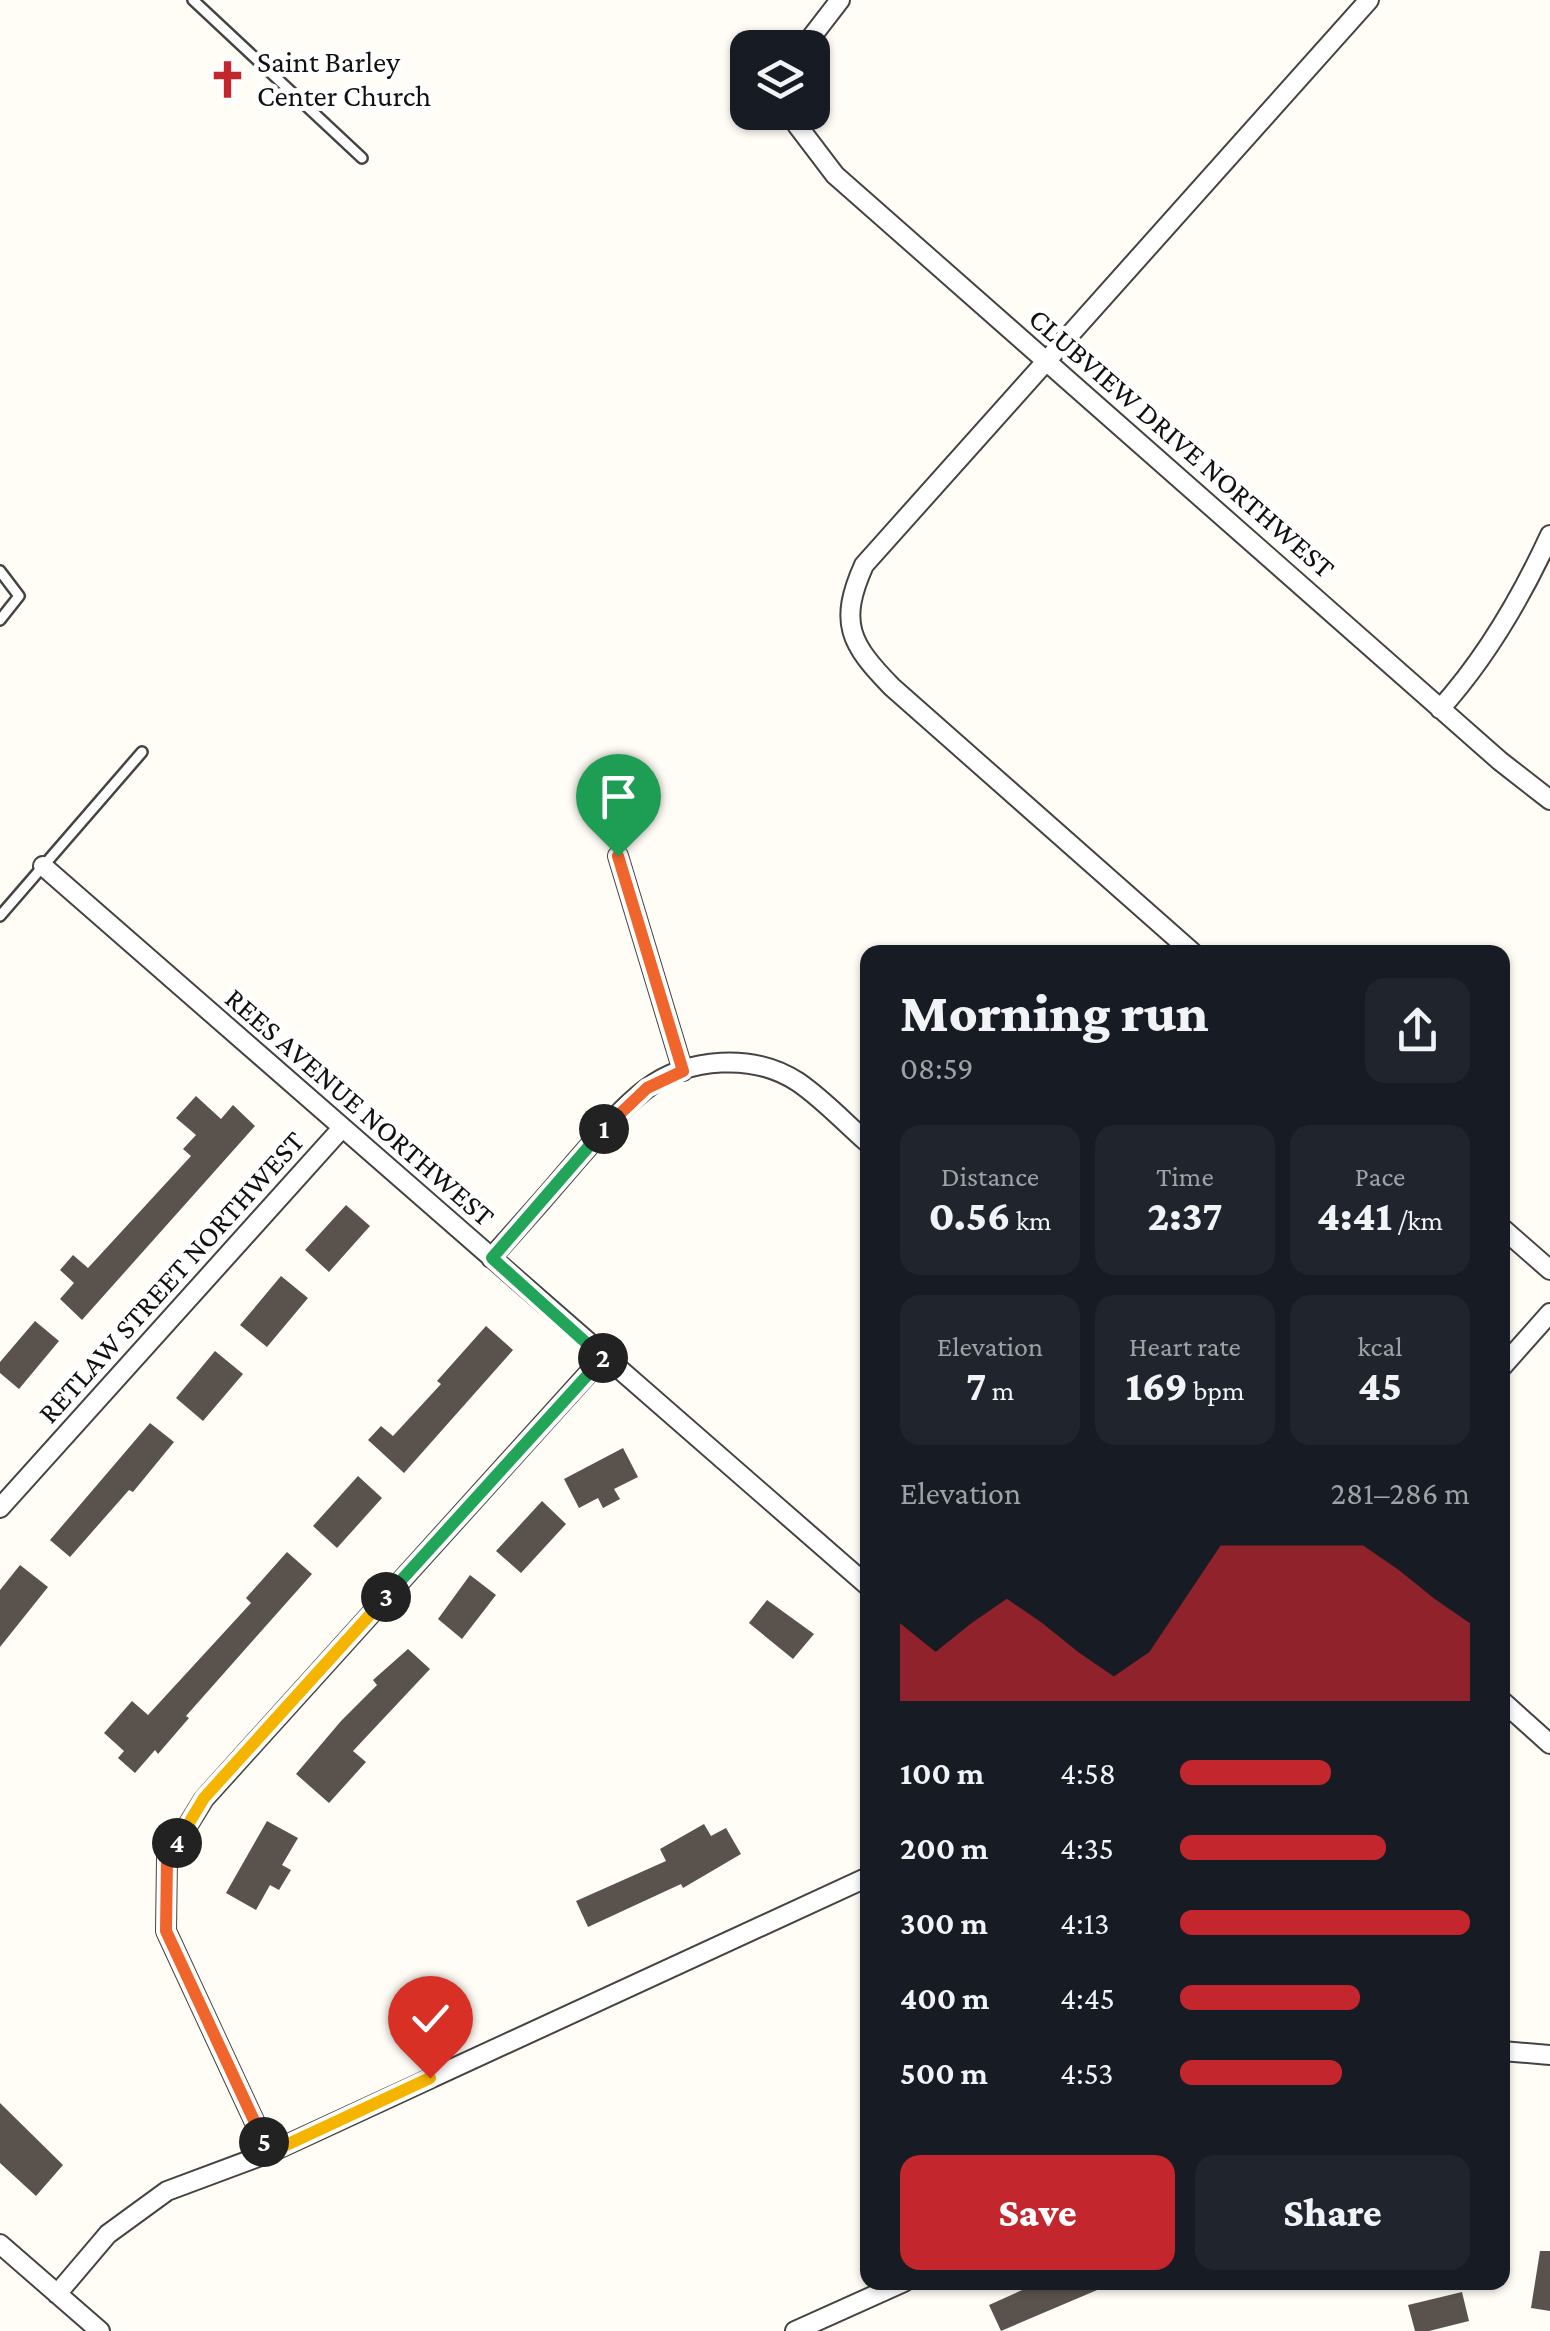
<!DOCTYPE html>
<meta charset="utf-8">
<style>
:root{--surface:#171b24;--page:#20242c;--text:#f1f3f6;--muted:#9ea1a6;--accent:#c4262e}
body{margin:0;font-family:"Crimson Pro",serif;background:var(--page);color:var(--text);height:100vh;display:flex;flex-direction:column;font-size:38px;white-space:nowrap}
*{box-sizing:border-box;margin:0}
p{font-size:32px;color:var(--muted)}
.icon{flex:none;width:55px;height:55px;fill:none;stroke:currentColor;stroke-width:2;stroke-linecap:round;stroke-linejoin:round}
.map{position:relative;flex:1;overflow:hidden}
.drawer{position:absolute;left:860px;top:945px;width:650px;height:1345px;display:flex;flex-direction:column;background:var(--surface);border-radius:20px;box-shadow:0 2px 8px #0004}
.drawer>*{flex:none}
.buttons{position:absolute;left:730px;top:30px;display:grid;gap:20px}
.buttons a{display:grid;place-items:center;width:100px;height:100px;border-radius:20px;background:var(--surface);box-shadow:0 2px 8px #0004;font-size:50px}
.pin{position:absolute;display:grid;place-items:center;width:85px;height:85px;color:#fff;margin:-102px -42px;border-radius:50% 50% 50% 0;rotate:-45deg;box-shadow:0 0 10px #0007}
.pin .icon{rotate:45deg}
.km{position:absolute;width:50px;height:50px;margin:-25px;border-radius:50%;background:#222;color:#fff;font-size:28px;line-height:50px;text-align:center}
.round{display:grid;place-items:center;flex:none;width:105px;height:105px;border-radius:20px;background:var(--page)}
.summary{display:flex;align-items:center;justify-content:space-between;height:170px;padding:0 40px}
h1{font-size:55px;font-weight:800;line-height:75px}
.stats{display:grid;grid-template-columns:repeat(3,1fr);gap:15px;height:170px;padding:10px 40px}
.stats div{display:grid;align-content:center;border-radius:20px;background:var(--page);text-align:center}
.stats b{font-size:42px;font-weight:800}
.stats small{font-size:28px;font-weight:400}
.stats p{font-size:28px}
.chart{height:280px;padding:20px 40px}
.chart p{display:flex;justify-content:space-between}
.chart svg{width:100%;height:180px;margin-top:10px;fill:var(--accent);opacity:.7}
.primary-button{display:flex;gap:20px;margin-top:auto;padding:20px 40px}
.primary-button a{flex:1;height:115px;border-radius:20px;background:var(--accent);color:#fff;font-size:40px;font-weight:800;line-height:115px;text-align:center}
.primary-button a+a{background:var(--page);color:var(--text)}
ul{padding:0 40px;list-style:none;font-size:32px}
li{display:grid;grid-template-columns:160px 120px 1fr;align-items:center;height:75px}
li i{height:25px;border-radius:12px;background:var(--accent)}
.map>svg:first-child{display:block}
</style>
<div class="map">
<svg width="1550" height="2331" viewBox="0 0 1550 2331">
<rect width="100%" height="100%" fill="#fffdf5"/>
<path fill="#5a524d" d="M196,1096L221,1119L233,1105L255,1126L82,1320L60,1299L74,1283L60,1270L73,1255L88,1268L191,1156L183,1149L196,1135L176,1118Z
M346,1205L370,1226L329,1272L305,1250Z
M281,1276L308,1298L267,1347L240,1325Z
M35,1321L59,1341L19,1389L0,1373V1362Z
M486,1326L513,1350L404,1473L368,1440L381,1426L393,1436L441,1384L437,1381Z
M215,1351L243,1374L203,1421L176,1398Z
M150,1423L174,1442L133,1492L129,1490L70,1557L50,1540Z
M623,1448L638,1477L614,1489L620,1499L603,1508L598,1498L579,1508L564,1479Z
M358,1476L382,1498L337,1548L313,1526Z
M542,1501L566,1524L521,1573L496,1551Z
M287,1552L312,1574L186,1716L189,1718L158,1754L155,1750L135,1773L118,1758L124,1751L104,1733L132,1701L148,1715L251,1603L246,1598Z
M20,1565L48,1587L0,1647V1590Z
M470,1575L496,1595L462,1639L438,1619Z
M767,1600L814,1634L793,1659L749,1623Z
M408,1649L430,1669L353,1751L366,1762L329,1803L296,1774L341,1721L377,1685L373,1680Z
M267,1821L298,1838L282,1865L291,1870L279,1890L270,1885L256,1910L226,1893Z
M704,1824L711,1836L726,1828L741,1854L683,1888L681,1884L588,1927L576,1901L666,1861L660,1849Z
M0,2103L63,2165L36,2196L0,2163Z
M1540,2251H1550V2311L1531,2308Z
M1040,2282H1116L1001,2331L989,2305Z
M1462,2292L1469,2321L1429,2331H1415L1408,2305Z"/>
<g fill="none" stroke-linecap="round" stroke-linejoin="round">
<defs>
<path id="lane" d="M193,0L362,158
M0,571L19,596L0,620
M0,916L142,752"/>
<path id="street" d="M803,48L840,0
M795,112L797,125L835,175L1500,761L1550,800
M1440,709C1487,657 1521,598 1550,535
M618,856L683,1071
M43,866L868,1586
M1192,952L892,687C850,644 838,623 864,565L1369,0
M1502,1228L1550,1270
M491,1258C520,1226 549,1193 577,1160C599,1135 620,1109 646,1089C688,1057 754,1053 798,1082C823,1099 845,1123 868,1143
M1502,1367L1550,1313
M0,1508L342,1128
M1502,1701L1550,1744
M1502,2051L1550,2055
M269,2153L166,1931L167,1859L204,1799L604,1356
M0,2244L100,2331
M57,2294L108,2234L167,2191L269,2153L868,1877
M795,2331L904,2282"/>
</defs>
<use href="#lane" stroke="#444" stroke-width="14"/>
<use href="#street" stroke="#444" stroke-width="22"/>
<use href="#lane" stroke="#fff" stroke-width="9"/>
<use href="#street" stroke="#fff" stroke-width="18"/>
</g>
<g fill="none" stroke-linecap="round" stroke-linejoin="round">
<defs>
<path id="split-1" d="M604,1129L647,1088L683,1071L618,856"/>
<path id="split-2" d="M603,1358L492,1258L604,1129"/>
<path id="split-3" d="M386,1597L603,1358"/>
<path id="split-4" d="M177,1843L204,1798L386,1597"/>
<path id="split-5" d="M177,1843L167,1859L166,1931L264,2142"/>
<path id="split-6" d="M264,2142L269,2153L430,2078"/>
</defs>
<use href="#split-1" stroke="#fff" stroke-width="20"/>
<use href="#split-2" stroke="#fff" stroke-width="20"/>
<use href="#split-3" stroke="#fff" stroke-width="20"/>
<use href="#split-4" stroke="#fff" stroke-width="20"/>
<use href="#split-5" stroke="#fff" stroke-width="20"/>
<use href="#split-6" stroke="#fff" stroke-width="20"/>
<use href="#split-1" stroke="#f0652b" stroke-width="12"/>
<use href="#split-2" stroke="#22a559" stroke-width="12"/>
<use href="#split-3" stroke="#22a559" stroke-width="12"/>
<use href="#split-4" stroke="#f5b400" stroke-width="12"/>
<use href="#split-5" stroke="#f0652b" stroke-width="12"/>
<use href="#split-6" stroke="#f5b400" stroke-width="12"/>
</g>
<defs>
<symbol id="church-bare" viewBox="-9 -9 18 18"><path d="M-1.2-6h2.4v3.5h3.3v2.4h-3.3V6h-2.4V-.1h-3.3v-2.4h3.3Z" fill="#c4262e" stroke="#fff" stroke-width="2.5" paint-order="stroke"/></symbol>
</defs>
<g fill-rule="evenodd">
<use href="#church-bare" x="200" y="52" width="55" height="55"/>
</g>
<g text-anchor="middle" stroke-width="10" stroke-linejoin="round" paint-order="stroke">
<g font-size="30" fill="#111" stroke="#fff" text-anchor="start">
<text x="257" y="72">Saint Barley<tspan x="257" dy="34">Center Church</tspan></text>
</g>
<g font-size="30" fill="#111" stroke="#fff">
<text transform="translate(1182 443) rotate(41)" y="10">CLUBVIEW DRIVE NORTHWEST</text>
<text transform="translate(360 1107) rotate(41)" y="10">REES AVENUE NORTHWEST</text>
<text transform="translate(171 1277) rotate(-48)" y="10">RETLAW STREET NORTHWEST</text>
</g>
</g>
</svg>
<div class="buttons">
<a><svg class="icon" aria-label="layers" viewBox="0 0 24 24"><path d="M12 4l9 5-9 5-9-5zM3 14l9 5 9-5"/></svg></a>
</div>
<div class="pin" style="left:618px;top:856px;background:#1e9e55"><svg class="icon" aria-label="arrive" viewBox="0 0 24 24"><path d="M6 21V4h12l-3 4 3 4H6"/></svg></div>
<div class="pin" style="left:430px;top:2078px;background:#d93025"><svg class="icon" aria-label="check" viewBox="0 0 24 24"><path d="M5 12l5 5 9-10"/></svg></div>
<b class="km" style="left:604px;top:1129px">1</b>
<b class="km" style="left:603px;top:1358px">2</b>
<b class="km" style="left:386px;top:1597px">3</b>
<b class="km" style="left:177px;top:1843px">4</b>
<b class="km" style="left:264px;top:2142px">5</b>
<section class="drawer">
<div class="summary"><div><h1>Morning run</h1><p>08:59</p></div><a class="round"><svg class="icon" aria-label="share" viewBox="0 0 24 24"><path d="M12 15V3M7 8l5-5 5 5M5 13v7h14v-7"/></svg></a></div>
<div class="stats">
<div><p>Distance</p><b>0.56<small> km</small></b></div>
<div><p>Time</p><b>2:37</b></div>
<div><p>Pace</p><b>4:41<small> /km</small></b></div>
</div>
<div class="stats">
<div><p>Elevation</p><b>7<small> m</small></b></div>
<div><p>Heart rate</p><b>169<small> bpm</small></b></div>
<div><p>kcal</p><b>45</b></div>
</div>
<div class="chart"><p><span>Elevation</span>281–286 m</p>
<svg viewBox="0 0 160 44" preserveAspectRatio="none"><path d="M0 44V25L10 32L20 25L30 19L40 25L50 32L60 38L70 32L80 19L90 6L100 6L110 6L120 6L130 6L140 12L150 19L160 25V44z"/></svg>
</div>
<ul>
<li><b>100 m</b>4:58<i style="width:52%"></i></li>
<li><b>200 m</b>4:35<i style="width:71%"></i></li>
<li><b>300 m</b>4:13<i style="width:100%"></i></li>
<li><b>400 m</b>4:45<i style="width:62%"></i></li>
<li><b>500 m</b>4:53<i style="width:56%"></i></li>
</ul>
<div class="primary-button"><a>Save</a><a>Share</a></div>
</section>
</div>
